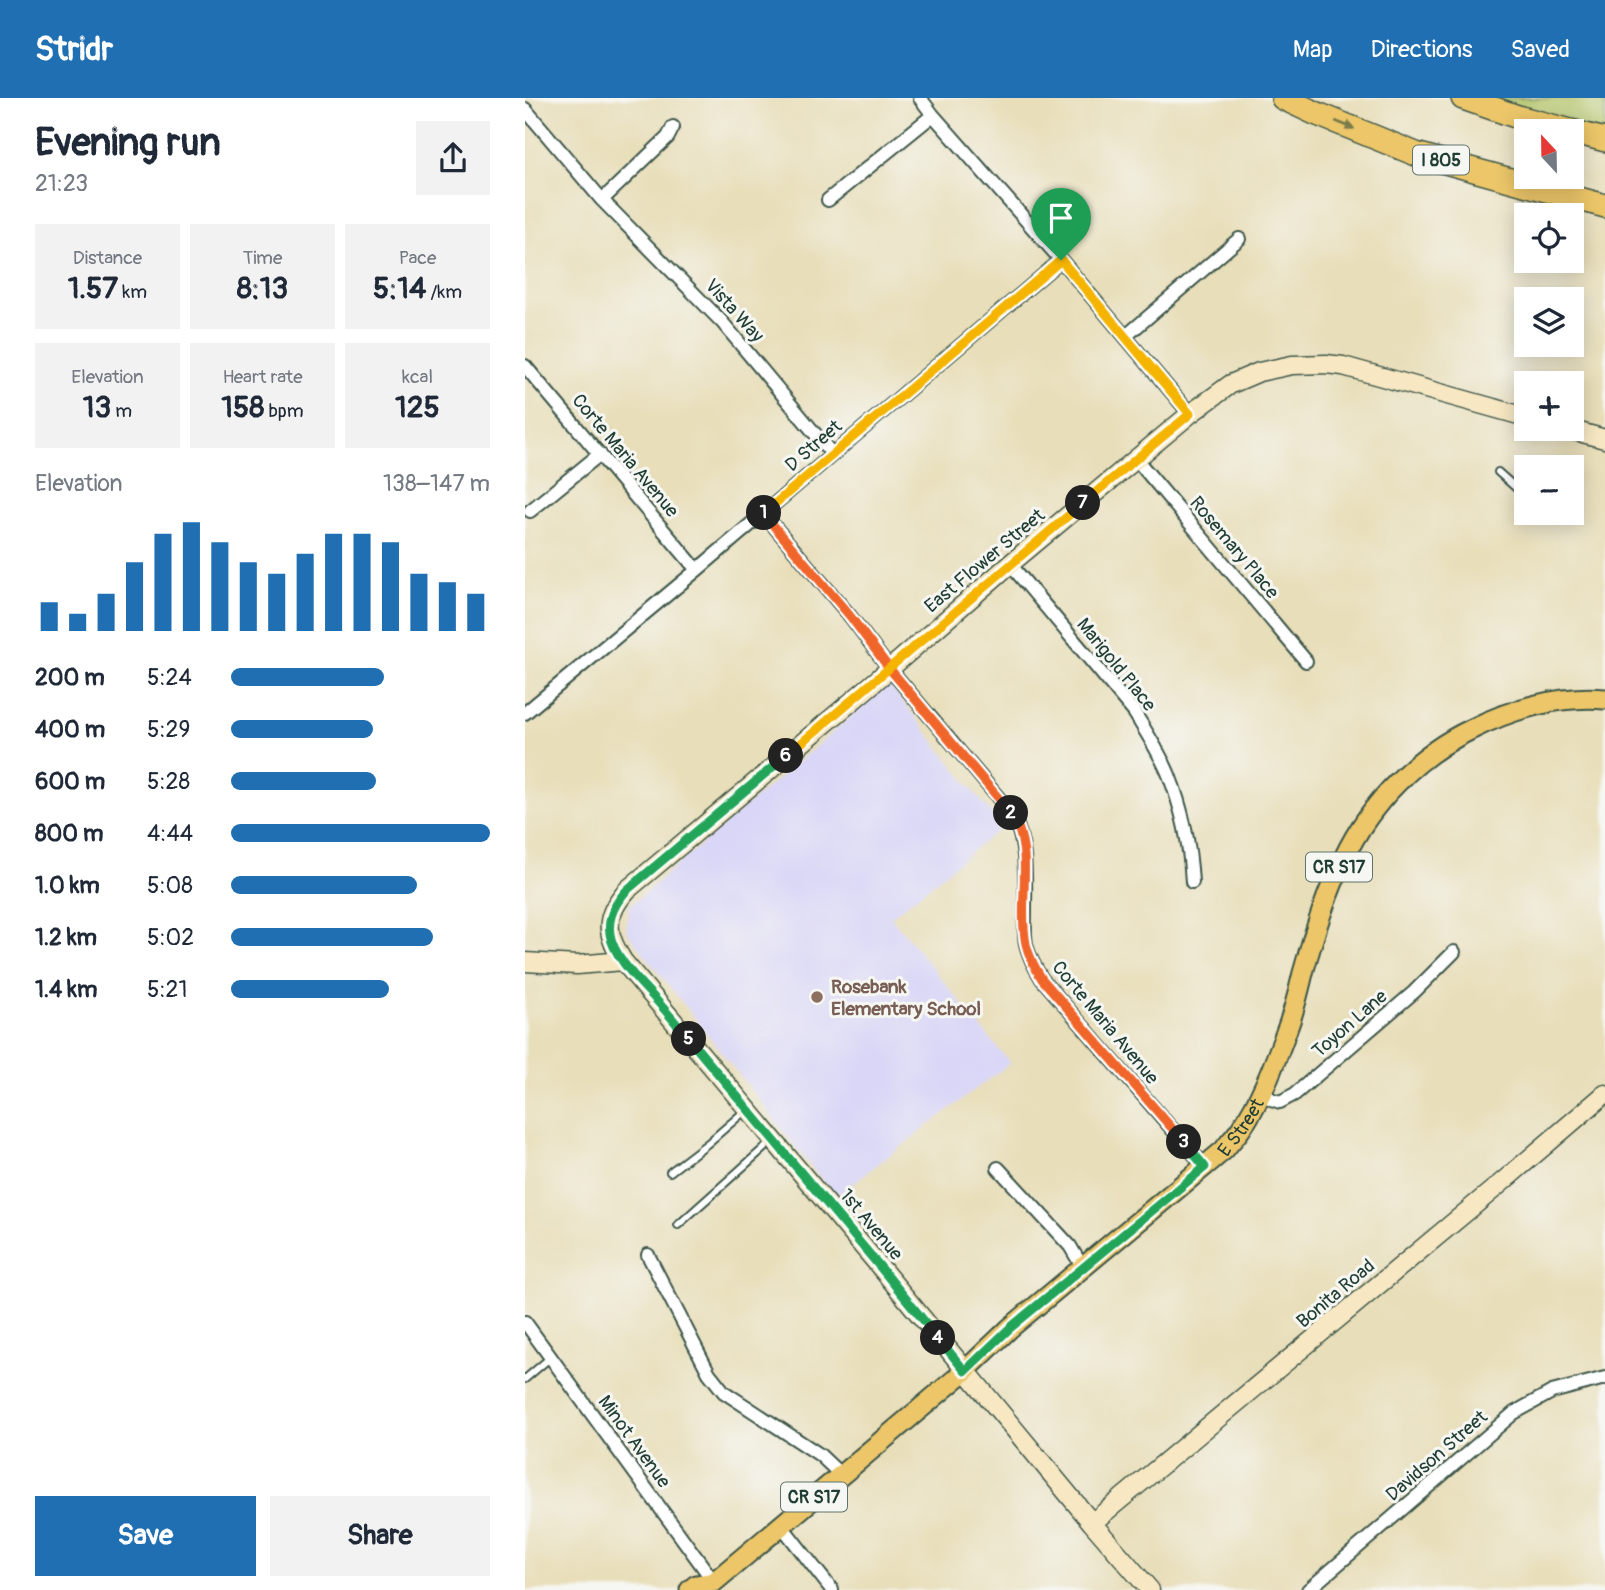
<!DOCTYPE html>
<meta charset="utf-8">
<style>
:root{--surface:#fff;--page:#f2f2f3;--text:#1f2937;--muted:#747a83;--accent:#1f6fb2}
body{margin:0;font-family:Pangolin,sans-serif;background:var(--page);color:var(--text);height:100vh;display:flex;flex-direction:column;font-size:26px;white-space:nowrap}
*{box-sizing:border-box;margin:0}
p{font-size:23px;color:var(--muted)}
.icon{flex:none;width:38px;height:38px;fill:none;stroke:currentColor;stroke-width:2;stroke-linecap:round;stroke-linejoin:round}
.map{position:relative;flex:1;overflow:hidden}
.side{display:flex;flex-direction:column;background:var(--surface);width:525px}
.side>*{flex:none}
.needle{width:46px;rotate:338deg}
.fabs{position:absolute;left:989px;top:21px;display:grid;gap:14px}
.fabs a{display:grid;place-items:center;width:70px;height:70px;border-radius:0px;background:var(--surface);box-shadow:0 4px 18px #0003;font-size:35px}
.pin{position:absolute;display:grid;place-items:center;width:60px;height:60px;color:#fff;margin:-72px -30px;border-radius:50% 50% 50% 0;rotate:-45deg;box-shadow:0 0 7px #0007}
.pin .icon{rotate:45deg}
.km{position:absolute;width:35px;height:35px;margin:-18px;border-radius:50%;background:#222;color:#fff;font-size:19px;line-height:35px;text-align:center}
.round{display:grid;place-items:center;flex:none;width:74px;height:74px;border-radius:0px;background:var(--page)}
.summary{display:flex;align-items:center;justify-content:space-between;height:119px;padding:0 35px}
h1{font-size:38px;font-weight:700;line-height:52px}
.figures{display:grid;grid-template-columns:repeat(3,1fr);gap:10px;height:119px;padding:7px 35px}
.figures div{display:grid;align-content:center;border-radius:0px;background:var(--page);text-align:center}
.figures b{font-size:30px;font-weight:700}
.figures small{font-size:19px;font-weight:400}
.figures p{font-size:19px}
.chart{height:196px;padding:14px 35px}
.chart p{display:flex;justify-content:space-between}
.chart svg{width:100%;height:126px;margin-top:7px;stroke:var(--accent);stroke-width:6}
.primary-button{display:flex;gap:14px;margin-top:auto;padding:14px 35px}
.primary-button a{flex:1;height:80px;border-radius:0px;background:var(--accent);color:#fff;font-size:28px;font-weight:700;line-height:80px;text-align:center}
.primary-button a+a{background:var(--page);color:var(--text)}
ul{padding:0 35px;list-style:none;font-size:23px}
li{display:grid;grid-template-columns:112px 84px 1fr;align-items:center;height:52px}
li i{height:18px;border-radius:9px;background:var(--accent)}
header{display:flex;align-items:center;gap:42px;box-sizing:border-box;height:98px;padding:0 35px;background:var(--accent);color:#fff}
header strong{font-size:33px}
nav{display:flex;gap:38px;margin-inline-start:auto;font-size:24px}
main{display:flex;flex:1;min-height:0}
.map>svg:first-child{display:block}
</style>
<header>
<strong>Stridr</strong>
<nav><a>Map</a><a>Directions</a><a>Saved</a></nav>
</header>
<main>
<section class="side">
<div class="summary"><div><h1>Evening run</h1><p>21:23</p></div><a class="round"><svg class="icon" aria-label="share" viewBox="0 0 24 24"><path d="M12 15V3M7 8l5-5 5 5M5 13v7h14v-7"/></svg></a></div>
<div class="figures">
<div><p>Distance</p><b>1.57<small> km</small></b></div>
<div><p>Time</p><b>8:13</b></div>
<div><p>Pace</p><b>5:14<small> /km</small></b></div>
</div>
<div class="figures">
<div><p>Elevation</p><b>13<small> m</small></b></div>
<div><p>Heart rate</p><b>158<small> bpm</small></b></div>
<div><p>kcal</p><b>125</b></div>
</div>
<div class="chart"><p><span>Elevation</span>138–147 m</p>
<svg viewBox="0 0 160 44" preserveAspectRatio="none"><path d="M5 44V34M15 44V38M25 44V31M35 44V20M45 44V10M55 44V6M65 44V13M75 44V20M85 44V24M95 44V17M105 44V10M115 44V10M125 44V13M135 44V24M145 44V27M155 44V31"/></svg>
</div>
<ul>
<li><b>200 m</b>5:24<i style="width:59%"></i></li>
<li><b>400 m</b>5:29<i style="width:55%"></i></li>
<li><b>600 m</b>5:28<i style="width:56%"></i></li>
<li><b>800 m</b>4:44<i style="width:100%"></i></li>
<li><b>1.0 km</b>5:08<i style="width:72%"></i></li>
<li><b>1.2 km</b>5:02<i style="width:78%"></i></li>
<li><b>1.4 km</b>5:21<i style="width:61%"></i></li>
</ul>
<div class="primary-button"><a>Save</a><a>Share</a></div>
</section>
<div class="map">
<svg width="1080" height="1492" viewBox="0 0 1080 1492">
<rect width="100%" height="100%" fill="#f6f6f2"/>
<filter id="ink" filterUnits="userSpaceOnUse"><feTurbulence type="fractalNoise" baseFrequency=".0143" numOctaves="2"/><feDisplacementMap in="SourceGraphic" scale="14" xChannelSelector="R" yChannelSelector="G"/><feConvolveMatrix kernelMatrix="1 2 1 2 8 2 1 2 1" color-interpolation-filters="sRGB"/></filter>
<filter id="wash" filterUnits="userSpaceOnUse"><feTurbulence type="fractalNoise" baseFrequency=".00686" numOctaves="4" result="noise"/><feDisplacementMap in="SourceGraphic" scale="28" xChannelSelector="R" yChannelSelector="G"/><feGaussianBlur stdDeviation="1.57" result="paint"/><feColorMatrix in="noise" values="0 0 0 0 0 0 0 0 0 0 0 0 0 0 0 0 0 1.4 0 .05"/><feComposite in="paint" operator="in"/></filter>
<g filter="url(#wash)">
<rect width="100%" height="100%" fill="#e8deb9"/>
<path fill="#d9d6f7" d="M364,586L477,729L366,819L485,965L310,1099L101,833L104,808Z"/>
<path fill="#b2c366" stroke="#68804d" stroke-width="2" d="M932,0H1080V43Z"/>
</g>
<g filter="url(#ink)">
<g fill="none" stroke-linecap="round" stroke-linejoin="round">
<defs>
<path id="lane" d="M973,374L991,390
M145,1074L183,1045L221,1012
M153,1127L247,1043
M0,1281L26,1259"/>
<path id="street" d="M395,0L408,17L536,162L665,316
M0,11L77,102L197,224L307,356
M77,102L143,39L148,29
M303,102L408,17
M601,238L714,141
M0,268L172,472
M611,361L781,563
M5,413L75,356
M238,415L325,518L364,570L487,716C503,746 500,780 500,813C500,824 499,835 501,846C504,859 510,870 517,881L680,1069
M485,466L609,614C621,634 635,655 644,677C657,710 665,749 667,784
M0,615L172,472L536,162
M737,993L746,1001L755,1004L770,996L889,894L929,854
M473,1070L545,1148L558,1170
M123,1157L184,1275L199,1294L295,1357L315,1376
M0,1224L189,1484
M256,1427L307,1492
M783,1492L989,1315L1027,1294L1080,1280"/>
<path id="secondary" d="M1043,331L1080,341
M98,863C80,835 79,818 102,792L345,588L485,466L665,316L706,286L734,274L767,267L801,266L818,268L1001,319
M0,864L52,867L98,863L356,1170L567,1425L625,1492
M567,1425L976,1085L1080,996"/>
<g id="primary">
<path id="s1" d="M165,1492L171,1487L189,1484L440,1273L485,1230L699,1052C704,1045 710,1039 715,1032C737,1001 751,961 764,926C770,909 774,892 778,875C789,836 801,796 819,760C845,705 892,657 947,631C987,611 1035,597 1080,601"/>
</g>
<path id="highway" d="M758,0L790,15L891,56L1080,108
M938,0L996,20L1046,33
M1046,33L1080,42"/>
</defs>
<use href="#lane" stroke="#3d5548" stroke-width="10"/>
<use href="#street" stroke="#3d5548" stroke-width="16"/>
<use href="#secondary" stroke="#3d5548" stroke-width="21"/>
<use href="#primary" stroke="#3d5548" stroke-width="23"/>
<use href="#highway" stroke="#3d5548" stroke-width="26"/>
<use href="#lane" stroke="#fff" stroke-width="6"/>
<use href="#street" stroke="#fff" stroke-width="12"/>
<use href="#secondary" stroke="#f7e8c3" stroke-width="18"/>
<use href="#primary" stroke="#ecc669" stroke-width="19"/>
<use href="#highway" stroke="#ecc669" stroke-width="23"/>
</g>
<defs><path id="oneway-solid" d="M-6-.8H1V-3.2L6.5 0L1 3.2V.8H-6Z" transform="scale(1.75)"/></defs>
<use fill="#7b7b4c" href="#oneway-solid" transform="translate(820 27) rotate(22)"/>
</g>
<g fill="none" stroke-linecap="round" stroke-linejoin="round" filter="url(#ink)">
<defs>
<path id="split-1" d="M239,415L536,162"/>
<path id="split-2" d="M239,415H238L325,518L364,570L486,715"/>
<path id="split-3" d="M486,715C511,755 492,802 501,846C504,859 510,870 517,881L659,1044"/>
<path id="split-4" d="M413,1240L440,1273L485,1230L680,1069L659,1044"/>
<path id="split-5" d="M164,941L356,1170L413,1240"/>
<path id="split-6" d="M164,941C153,928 143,915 132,903C117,886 88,859 85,836C82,818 91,804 102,792L261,658"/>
<path id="split-7" d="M261,658L558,405"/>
<path id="split-8" d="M536,162L665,316L558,405"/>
</defs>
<use href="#split-1" stroke="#fff" stroke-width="14"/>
<use href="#split-2" stroke="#fff" stroke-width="14"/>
<use href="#split-3" stroke="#fff" stroke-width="14"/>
<use href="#split-4" stroke="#fff" stroke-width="14"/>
<use href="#split-5" stroke="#fff" stroke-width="14"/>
<use href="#split-6" stroke="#fff" stroke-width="14"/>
<use href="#split-7" stroke="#fff" stroke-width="14"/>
<use href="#split-8" stroke="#fff" stroke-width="14"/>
<use href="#split-1" stroke="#f5b400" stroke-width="9"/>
<use href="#split-2" stroke="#f0652b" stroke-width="9"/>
<use href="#split-3" stroke="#f0652b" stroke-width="9"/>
<use href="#split-4" stroke="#22a559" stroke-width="9"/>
<use href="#split-5" stroke="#22a559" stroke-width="9"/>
<use href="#split-6" stroke="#22a559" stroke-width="9"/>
<use href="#split-7" stroke="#f5b400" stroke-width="9"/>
<use href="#split-8" stroke="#f5b400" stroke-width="9"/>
</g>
<circle fill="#8d6e63" stroke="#f6f6f2" stroke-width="2.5" cx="292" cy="899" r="7"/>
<g text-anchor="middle" stroke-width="6" stroke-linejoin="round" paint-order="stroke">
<g fill="#f6f6f2" stroke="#60746d" stroke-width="2">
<rect x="888" y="47.5" width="56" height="29" rx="5"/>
<rect x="781" y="754.5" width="66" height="29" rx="5"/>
<rect x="256" y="1384.5" width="66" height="29" rx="5"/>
</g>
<g font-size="18" font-weight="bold" fill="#1f3d34">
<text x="916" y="68">I 805</text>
<text x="814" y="775">CR S17</text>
<text x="289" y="1405">CR S17</text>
</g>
<g font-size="19" fill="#1f3d34" stroke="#f6f6f2">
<text transform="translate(210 212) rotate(48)" y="7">Vista Way</text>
<text transform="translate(288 347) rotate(-41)" y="7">D Street</text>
<text transform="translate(101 357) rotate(50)" y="7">Corte Maria Avenue</text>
<text transform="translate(710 449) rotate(50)" y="7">Rosemary Place</text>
<text transform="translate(459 462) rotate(-40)" y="7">East Flower Street</text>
<text transform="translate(592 566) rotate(51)" y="7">Marigold Place</text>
<text transform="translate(581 924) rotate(50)" y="7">Corte Maria Avenue</text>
<text transform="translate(824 925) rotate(-41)" y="7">Toyon Lane</text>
<text dy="7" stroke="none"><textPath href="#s1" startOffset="723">E Street</textPath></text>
<text transform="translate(347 1126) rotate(50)" y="7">1st Avenue</text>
<text transform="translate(810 1195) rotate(-40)" y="7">Bonita Road</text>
<text transform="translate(110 1343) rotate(54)" y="7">Minot Avenue</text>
<text transform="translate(911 1357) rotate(-41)" y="7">Davidson Street</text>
</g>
<g font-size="19" font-weight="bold" fill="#785e54" stroke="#f6f6f2" text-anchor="start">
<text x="306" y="895">Rosebank<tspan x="306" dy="22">Elementary School</tspan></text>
</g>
</g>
</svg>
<div class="fabs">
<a><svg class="needle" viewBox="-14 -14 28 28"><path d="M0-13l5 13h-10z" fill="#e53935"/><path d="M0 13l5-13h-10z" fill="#747a83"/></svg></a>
<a><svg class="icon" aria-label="locate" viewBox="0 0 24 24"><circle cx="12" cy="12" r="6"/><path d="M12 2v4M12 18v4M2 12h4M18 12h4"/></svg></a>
<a><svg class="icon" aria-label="layers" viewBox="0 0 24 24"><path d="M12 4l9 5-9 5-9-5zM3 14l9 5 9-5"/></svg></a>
<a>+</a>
<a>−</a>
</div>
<div class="pin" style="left:536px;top:162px;background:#1e9e55"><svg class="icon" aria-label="arrive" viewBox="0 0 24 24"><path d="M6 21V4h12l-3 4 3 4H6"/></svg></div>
<b class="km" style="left:239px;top:415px">1</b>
<b class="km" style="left:486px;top:715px">2</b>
<b class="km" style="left:659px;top:1044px">3</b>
<b class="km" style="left:413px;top:1240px">4</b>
<b class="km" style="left:164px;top:941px">5</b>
<b class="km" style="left:261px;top:658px">6</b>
<b class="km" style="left:558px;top:405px">7</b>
</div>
</main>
